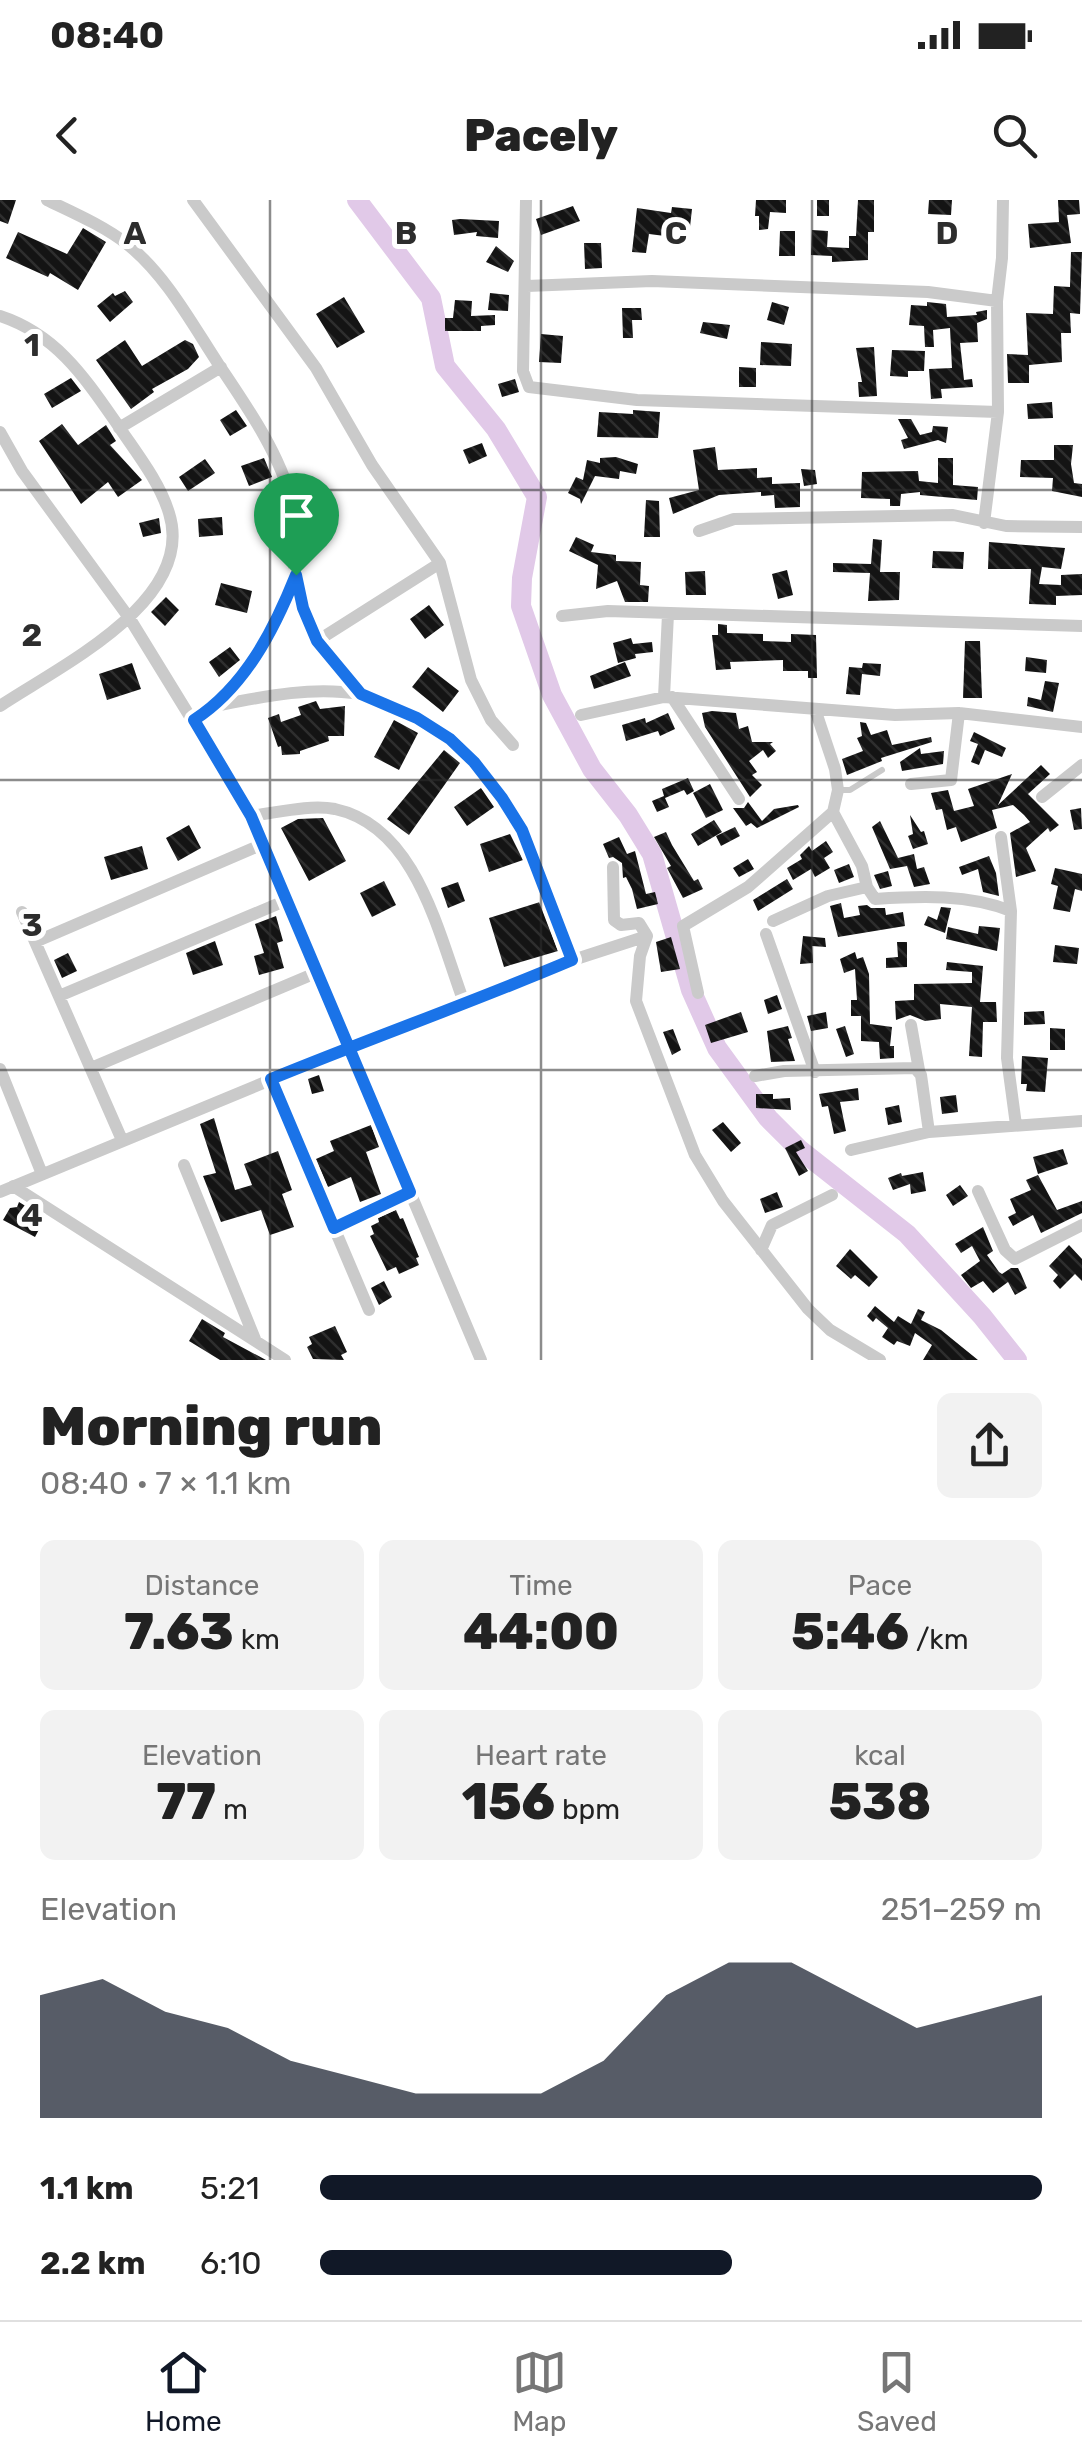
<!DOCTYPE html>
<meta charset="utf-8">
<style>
:root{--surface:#fff;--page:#f2f2f2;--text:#222;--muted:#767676;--line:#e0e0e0;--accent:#111827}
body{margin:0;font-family:Rubik,sans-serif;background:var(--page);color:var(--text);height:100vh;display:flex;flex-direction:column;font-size:38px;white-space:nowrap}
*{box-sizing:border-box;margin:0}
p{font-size:32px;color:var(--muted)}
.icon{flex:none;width:55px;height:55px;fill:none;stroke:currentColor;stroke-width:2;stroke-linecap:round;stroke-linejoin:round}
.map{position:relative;height:1160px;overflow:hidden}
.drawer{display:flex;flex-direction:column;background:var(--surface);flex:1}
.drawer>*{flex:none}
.pin{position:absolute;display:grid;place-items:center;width:85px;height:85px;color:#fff;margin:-102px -42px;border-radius:50% 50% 50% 0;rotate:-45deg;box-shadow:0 0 10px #0007}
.pin .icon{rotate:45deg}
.round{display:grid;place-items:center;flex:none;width:105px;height:105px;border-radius:15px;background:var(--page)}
.head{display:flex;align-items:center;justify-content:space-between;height:170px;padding:0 40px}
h1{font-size:55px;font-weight:800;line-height:75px}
.metrics{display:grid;grid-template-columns:repeat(3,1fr);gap:15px;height:170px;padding:10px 40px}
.metrics div{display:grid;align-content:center;border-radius:15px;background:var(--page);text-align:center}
.metrics b{font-size:50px;font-weight:800}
.metrics small{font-size:28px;font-weight:400}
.metrics p{font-size:28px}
.chart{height:280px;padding:20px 40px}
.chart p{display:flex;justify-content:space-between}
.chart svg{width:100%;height:180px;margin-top:10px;fill:var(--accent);opacity:.7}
ul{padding:0 40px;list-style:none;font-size:32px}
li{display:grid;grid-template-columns:160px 120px 1fr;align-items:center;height:75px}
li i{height:25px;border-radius:12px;background:var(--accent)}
.status{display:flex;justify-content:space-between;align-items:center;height:70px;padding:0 50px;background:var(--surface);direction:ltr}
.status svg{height:28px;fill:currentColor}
header{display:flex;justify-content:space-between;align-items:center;height:130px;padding:0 40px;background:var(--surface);font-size:45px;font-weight:800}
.dock{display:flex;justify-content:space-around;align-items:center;height:140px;border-top:2px solid var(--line);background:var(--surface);font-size:28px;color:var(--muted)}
.dock a{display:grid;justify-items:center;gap:5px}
.dock .current{color:var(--accent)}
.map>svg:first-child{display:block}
</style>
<div class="status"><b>08:40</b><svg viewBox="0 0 49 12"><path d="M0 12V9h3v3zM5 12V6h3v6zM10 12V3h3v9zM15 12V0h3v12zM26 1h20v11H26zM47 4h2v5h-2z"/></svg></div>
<header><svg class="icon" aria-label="back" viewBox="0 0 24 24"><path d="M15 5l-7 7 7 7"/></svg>Pacely<svg class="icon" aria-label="search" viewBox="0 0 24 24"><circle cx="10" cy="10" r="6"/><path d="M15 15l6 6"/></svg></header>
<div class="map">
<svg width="1082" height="1160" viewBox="0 0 1082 1160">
<defs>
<pattern id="building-back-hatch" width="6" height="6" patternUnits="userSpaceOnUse" patternTransform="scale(2.5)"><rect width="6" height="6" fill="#141414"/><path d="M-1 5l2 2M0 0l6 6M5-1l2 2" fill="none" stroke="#2e2e2e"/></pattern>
</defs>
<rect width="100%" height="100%" fill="#fff"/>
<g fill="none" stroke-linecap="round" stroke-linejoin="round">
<path stroke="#e1c9e8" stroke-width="20" d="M357,0L431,98L445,166L496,229L537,297L522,378L521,406L552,495L592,569L628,615L652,654L691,790L717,848L768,918L799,949L907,1034L982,1116L1017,1160"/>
</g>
<path fill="url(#building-back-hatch)" d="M0,0H16L8,24L0,21Z
M756,0H786V13L770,12L768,29L759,30V16H755Z
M817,0H829V16H817Z
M858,0H874V32H868V60L832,62V56L811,55L812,30L828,31L827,47L849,48V36H856Z
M929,0H952L951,15L928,14Z
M1058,0H1079L1080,14L1067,15L1071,43L1030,48L1028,24L1059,22Z
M573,6L580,21L541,35L536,19Z
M672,7L692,9L690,27L666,24L665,36L649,34L646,53L632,52L637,8L671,13Z
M460,19L499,21L498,38L476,36L477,32L454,35L452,20Z
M83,28L106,42L78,90L50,73L48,77L6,58L18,32L67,54Z
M780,31H795V56H779Z
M584,43H601L602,68L585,69Z
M496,46L514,61L508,72L486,62Z
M1071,52H1082L1080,114L1070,113L1071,133H1061L1062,162L1029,165V183H1008L1007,154L1028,155L1026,113L1053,114L1054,86L1070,87Z
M125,91L133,102L110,122L97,106L113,93L115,96Z
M490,93L509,95L508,111L488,110Z
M344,97L365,132L337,148L316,114Z
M455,100L472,101L471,116L495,115V125L481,126V131H445V118H453Z
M772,102L789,107L784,125L767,120Z
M927,102L946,104L947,117L977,115L976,112L987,110V119L977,123L978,142L960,143L964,180L972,179L973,187L941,189L942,198L931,199L929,169L952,168L950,128L933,130L934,147H925L924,126L909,125L911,105L927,106Z
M622,108H641L642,120H632L633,138H623Z
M703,122L730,125L727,139L700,133Z
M541,134L563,136L561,163L539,162Z
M125,140L142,166L185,140L193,144L199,157L188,169L152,189L154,192L131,209L96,160Z
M761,142L792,144L791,166L760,165Z
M874,147L877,196L859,197L858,182H862L856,148Z
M892,150L925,151L924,171H908V177L890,176Z
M739,167L756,168V187H739Z
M71,178L81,191L52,208L44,194Z
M515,179L519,192L502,197L498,184Z
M1052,202L1053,218L1028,219L1027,204Z
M236,210L247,226L230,236L220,220Z
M633,210L660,212L658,238L597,237L599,212L633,214Z
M898,219H911L920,235L932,232L933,226L948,227L946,243L938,240L904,249L901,240L908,238Z
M62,224L78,245L106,225L116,241L110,245L142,280L118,297L108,282L81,304L39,241Z
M482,243L487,256L469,264L463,250Z
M1054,245H1073L1071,264L1074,283L1082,284V297L1052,291L1053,278L1020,277L1021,260H1054Z
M715,247L718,270L757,268V278L772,277V284L800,283V307L775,308L774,295L761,296V292L719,295L673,314L669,298L699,290L693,250Z
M616,257L638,264L636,274L620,271L619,279L595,276L581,304L580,299L568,293L576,277L583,280L587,260L600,263V258Z
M264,258L272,277L249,286L241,266Z
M938,258H953V285L978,287L977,300L920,295V292L901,294L900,306H890V299L861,298L862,272L918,271L919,281L938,283Z
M205,259L215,273L188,291L179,277Z
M801,269L815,270L817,284L804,286Z
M646,300L659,301L660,337H644Z
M222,317L223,335L199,337L198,319Z
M159,318L161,333L143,337L139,323Z
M576,337L594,345L591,352L616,355V361L641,362L640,385L649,386L648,402H625L617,381L596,389L598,365L569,351Z
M873,339L882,340L880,372H900L899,400L868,401L870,373L833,372V363L871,364Z
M989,342L1065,348L1061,369L1042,367L1039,384L1061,385V375L1082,374V395L1056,396V405L1029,404L1031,369H988Z
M933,351L964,352L963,369L932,368Z
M787,370L793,395L778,399L772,374Z
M705,371L706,395H686L685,372Z
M221,383L252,391L247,413L215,405Z
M166,397L179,410L165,426L151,412Z
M429,405L444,425L425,439L410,419Z
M718,424L727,425V433L763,434V441L791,442V434L816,435L817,478H808V471H783V460L730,462L731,469L716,470L712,435H718Z
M631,438L633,444L652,442L653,452L635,454L636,458L618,463L613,443Z
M965,441H980L982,498H963Z
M230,447L240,460L219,477L209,462Z
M1026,457L1047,460L1046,473L1025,471Z
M625,462L631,476L594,489L590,476Z
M132,463L141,489L107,500L99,474Z
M863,463L881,464L880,476L862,474L860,495L846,494L849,467L862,468Z
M428,467L459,491L443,512L412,487Z
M1045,481L1059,483L1053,512L1027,506L1028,497L1041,500Z
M316,501L320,509L345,506L344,536H328L329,541L300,551V554L282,555L281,546L278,547L268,518L279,514L281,522L301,515L298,507Z
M712,511L736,513L739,529L748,526L752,542H773L770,544L776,551L768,558L763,550L749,561L757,572L752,575L762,585L750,597L705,527L702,513Z
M668,513L675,529L660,536L658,531L626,541L622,525L645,518L646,523Z
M394,520L418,533L399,570L374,557Z
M860,522L866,523L871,535L887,530L892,545L931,537L932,542L881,558L882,561L847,575L842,559L863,551L857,538L862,536Z
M974,532L1006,548L1002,557L985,550L979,565L971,562L978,544L970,541Z
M920,548L921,554L944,551L943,564L902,571L900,562Z
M444,550L460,563L409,635L387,619Z
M1041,565L1050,574L1028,594L1059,625L1050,632L1048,628L1026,648L1036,671L1016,677L1010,633L1030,622L1024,615L1013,605L992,610L997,628L961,642L956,627L947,630L942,609L936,610L931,593L948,590L954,611L974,606L968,589L1012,574L998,605Z
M688,578L694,591L687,595L684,590L665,598L669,607L657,612L652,601L664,596L662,589Z
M710,584L723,610L706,618L693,593Z
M481,588L494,607L467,626L454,607Z
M748,602L762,621L774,609L798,605L799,607L757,628L751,623L746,626L733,608H744Z
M1081,608L1082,629L1074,630L1070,610Z
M910,615L921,632L924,631L928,644L913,649L908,636L913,634Z
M323,618L346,661L309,681L281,628L298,619Z
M714,620L722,632L698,646L691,634Z
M880,621L898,658L914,654L917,669L924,667L930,684L914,687L907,666L890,669L872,627Z
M189,625L201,648L178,661L166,638Z
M735,627L740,636L721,646L716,636Z
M666,632L672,645L694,681L698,679L703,689L683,698L667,668L671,666L654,637Z
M510,634L523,660L489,672L480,644Z
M619,637L627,654L635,651L646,694L655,692L658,704L637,709L632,689L626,677L623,678L622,663L613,657L609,658L603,644Z
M826,641L833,652L824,658L830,668L815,677L811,669L793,680L787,668L802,659L800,655L809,646L812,651Z
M142,646L148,669L111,680L104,657Z
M989,656L996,673L999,696L983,692L978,669L962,675L959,667Z
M748,659L754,669L739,677L733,668Z
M849,664L854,677L839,683L834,670Z
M1055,668L1082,674V691L1075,689L1070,712L1053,709L1058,686L1051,684Z
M888,671L892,686L880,689L874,675Z
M787,679L793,689L758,711L753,700Z
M384,681L396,705L372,717L360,693Z
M458,682L465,701L448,708L441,688Z
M540,702L558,751L504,767L489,718Z
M841,703L844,718L860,715L858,706L867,705L871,708H885L886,715L903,712L905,726L838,737L830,706Z
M941,707L951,708L945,733L924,725L928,716L937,720Z
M276,716L283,741L277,743L284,768L259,775L254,756L264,753L255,724Z
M979,726L1000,728L997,751L946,739L948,727L978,734Z
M803,736L825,738L826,747L812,746L813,763L800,764Z
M671,737L680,769L661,772L656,742Z
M215,741L223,765L193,775L186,753Z
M897,742H907V767L886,768V758L898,757Z
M1055,745L1079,748L1077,764L1053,762Z
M855,752L857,759L863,757L869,774L870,824L892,827L890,846H894V858L880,859L879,842L861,841V816H851V800H857L855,769L844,773L840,759Z
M68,753L77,771L62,778L54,760Z
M947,762L983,766L980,802H996L997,822H983L982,857L969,856L972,807L940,804L941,819L925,821L910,815L896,820L895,801L914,800V784L972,783V772L946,770Z
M777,795L782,809L768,814L764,800Z
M1044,811L1045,824L1024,825V812Z
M741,812L748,832L711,843L705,825Z
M826,812L828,828L811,831L807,816Z
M788,826L792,838L788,839L795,861L771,862L767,831Z
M845,826L854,854L846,857L836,829Z
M1050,828L1065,829V850H1050Z
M673,829L681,850L672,855L663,832Z
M1022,856L1048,858L1045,892L1026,891L1027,884H1021Z
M319,875L324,891L312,894L308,879Z
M858,888L859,900L840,902L846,931L834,934L828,906L822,907L819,894Z
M756,894H773V899L790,898L791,910L756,908Z
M956,895L958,912L942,914L940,897Z
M899,905L902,922L888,925L885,908Z
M214,918L235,990L252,985L244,964L278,951L292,990L282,994L294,1027L270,1035L261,1010L221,1022L203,976L216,973L200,924Z
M723,922L741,943L731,952L712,930Z
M371,925L379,947L366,952L381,994L360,1002L351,977L328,987L316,959L334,951L330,941Z
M801,940L805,948L796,952L808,971L799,976L785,948Z
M1063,949L1068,964L1038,974L1033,957Z
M923,972L926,991L911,994L910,984L893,990L888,978L901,973L902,976Z
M1038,975L1057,1010L1082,1001V1013L1041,1033L1033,1015L1013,1026L1008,1017L1016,1013L1010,999L1031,990L1026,980Z
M960,985L968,996L953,1006L946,995Z
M777,992L783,1007L765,1013L760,999Z
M19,1002L45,1018L35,1037L3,1020L10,1008L17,1007Z
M396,1010L400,1019L403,1018L419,1057L416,1058L419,1065L399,1074L396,1067L387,1071L370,1036L374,1034L371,1026L379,1022L378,1018Z
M983,1027L993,1051L987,1055L999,1072L1002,1074L1011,1068H1018L1021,1074L1027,1088L1015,1095L1008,1082L993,1093L983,1081L971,1088L961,1075L980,1061L972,1046L961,1053L955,1044Z
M1069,1045L1082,1059V1081L1075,1074L1060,1089L1053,1081L1058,1075L1049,1066Z
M850,1049L878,1077L869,1087L855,1075L851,1079L836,1066Z
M384,1081L392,1097L379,1105L371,1088Z
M875,1106L894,1122L898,1116L911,1124L918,1109L925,1112L921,1120L941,1130L978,1160H923L932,1145L915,1133L910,1146L897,1141L894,1145L882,1137L888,1128L876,1118L873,1122L867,1116Z
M202,1119L225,1133L223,1137L266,1160H220L189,1141Z
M335,1126L347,1152L341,1155L344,1160L313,1159L307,1147L312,1144L309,1137Z"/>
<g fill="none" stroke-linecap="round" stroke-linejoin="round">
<path stroke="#cacaca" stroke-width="6" d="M839,590H850L882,570"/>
<path stroke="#cacaca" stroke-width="12" d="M47,0C74,13 104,26 127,44C166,75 192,124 219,165C284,261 334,338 260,448C242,476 222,502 194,519
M193,0L316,168L372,265L440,363L471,480L491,520L513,545
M526,0L523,171L529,187L637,200L998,212
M527,86L652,81L928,92L997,101
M0,116C55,134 83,175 115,221C134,250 159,280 169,313C197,401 58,467 0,506
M119,228L221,167
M0,232L22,271L130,419L251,616L481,1160
M984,323L998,212L997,101L1002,58L1003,0
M699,331L734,319L953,315L1006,326L1082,327
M296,377C308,430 325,455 361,495
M562,416L608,411L1082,426
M317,441L440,363
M664,497L668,414
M672,497L739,599
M215,506C261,497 311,486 359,494C373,497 388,506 401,512C505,555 535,664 573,760
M581,515L664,497L895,515L959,513L1082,527
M911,584L951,580L959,513
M1042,597L1082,565
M833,612L862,666L867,687L875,699C920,696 969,694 1011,711L1007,858L1016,925
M251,616C276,613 309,604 335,609C418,627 439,737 465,805
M1001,637L1011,711
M613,667L614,720L621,725L639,723L647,736L640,756L636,801L695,955L723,1001L808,1109L830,1130L880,1160
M22,712L122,940
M773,721L828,696L867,687
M766,734L815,872
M35,742L263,644
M698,793L683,726L748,687L833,612L838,590L835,569L815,509
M59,796L287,700
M911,825L919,870
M91,868L318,772
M0,869L42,974
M755,876L784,871L915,868L921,875L929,932
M271,879L369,1110
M851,950L929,932L1082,921
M184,965L255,1139
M13,986L285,1160
M978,991L1005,1050L1015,1059L1082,1025
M0,992L350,847L465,805L573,760L647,736
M334,1028L410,992
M761,1050L772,1025L832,995"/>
</g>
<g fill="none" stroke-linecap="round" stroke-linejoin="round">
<defs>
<path id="route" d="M296,375C274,430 245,487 194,520L251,616L410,992L334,1028L271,879C371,838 473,802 572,760L522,630L502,598L474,562L450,539L417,518L361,494L317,441L303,408L296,375"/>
</defs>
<use href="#route" stroke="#fff" stroke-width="20"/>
<use href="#route" stroke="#1a73e8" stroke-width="12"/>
</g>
<path fill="none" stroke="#2d2d2d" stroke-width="2.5" stroke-opacity="0.55" d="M270,0V1160M541,0V1160M812,0V1160M0,290H1082M0,580H1082M0,870H1082"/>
<g font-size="32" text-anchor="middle" font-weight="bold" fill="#2d2d2d" stroke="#fff" stroke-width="10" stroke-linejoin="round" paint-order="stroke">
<text x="135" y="44">A</text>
<text x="406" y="44">B</text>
<text x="676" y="44">C</text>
<text x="947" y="44">D</text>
<text x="32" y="156">1</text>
<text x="32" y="446">2</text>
<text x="32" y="736">3</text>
<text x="32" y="1026">4</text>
</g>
</svg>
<div class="pin" style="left:296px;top:375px;background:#1e9e55"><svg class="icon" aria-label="arrive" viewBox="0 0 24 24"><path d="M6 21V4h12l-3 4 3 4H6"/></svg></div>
</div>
<section class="drawer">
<div class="head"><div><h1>Morning run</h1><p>08:40 · 7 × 1.1 km</p></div><a class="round"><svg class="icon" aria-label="share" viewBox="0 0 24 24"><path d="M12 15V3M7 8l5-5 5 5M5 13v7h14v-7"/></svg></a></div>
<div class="metrics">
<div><p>Distance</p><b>7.63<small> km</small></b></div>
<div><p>Time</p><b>44:00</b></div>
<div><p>Pace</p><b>5:46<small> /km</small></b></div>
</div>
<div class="metrics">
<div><p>Elevation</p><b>77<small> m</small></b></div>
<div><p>Heart rate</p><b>156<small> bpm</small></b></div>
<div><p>kcal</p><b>538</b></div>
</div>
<div class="chart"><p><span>Elevation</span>251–259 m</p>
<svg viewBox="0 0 160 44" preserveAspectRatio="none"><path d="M0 44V14L10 10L20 18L30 22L40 30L50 34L60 38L70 38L80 38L90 30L100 14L110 6L120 6L130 14L140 22L150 18L160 14V44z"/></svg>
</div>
<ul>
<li><b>1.1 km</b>5:21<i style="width:100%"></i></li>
<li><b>2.2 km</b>6:10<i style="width:57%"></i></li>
</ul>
</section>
<nav class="dock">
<a class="current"><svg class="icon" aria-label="home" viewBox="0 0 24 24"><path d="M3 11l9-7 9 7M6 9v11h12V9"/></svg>Home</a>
<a><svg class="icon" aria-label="map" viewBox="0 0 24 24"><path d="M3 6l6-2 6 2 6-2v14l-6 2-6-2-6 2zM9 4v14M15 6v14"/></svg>Map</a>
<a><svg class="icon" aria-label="saved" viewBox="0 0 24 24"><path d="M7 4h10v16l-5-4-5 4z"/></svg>Saved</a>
</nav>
